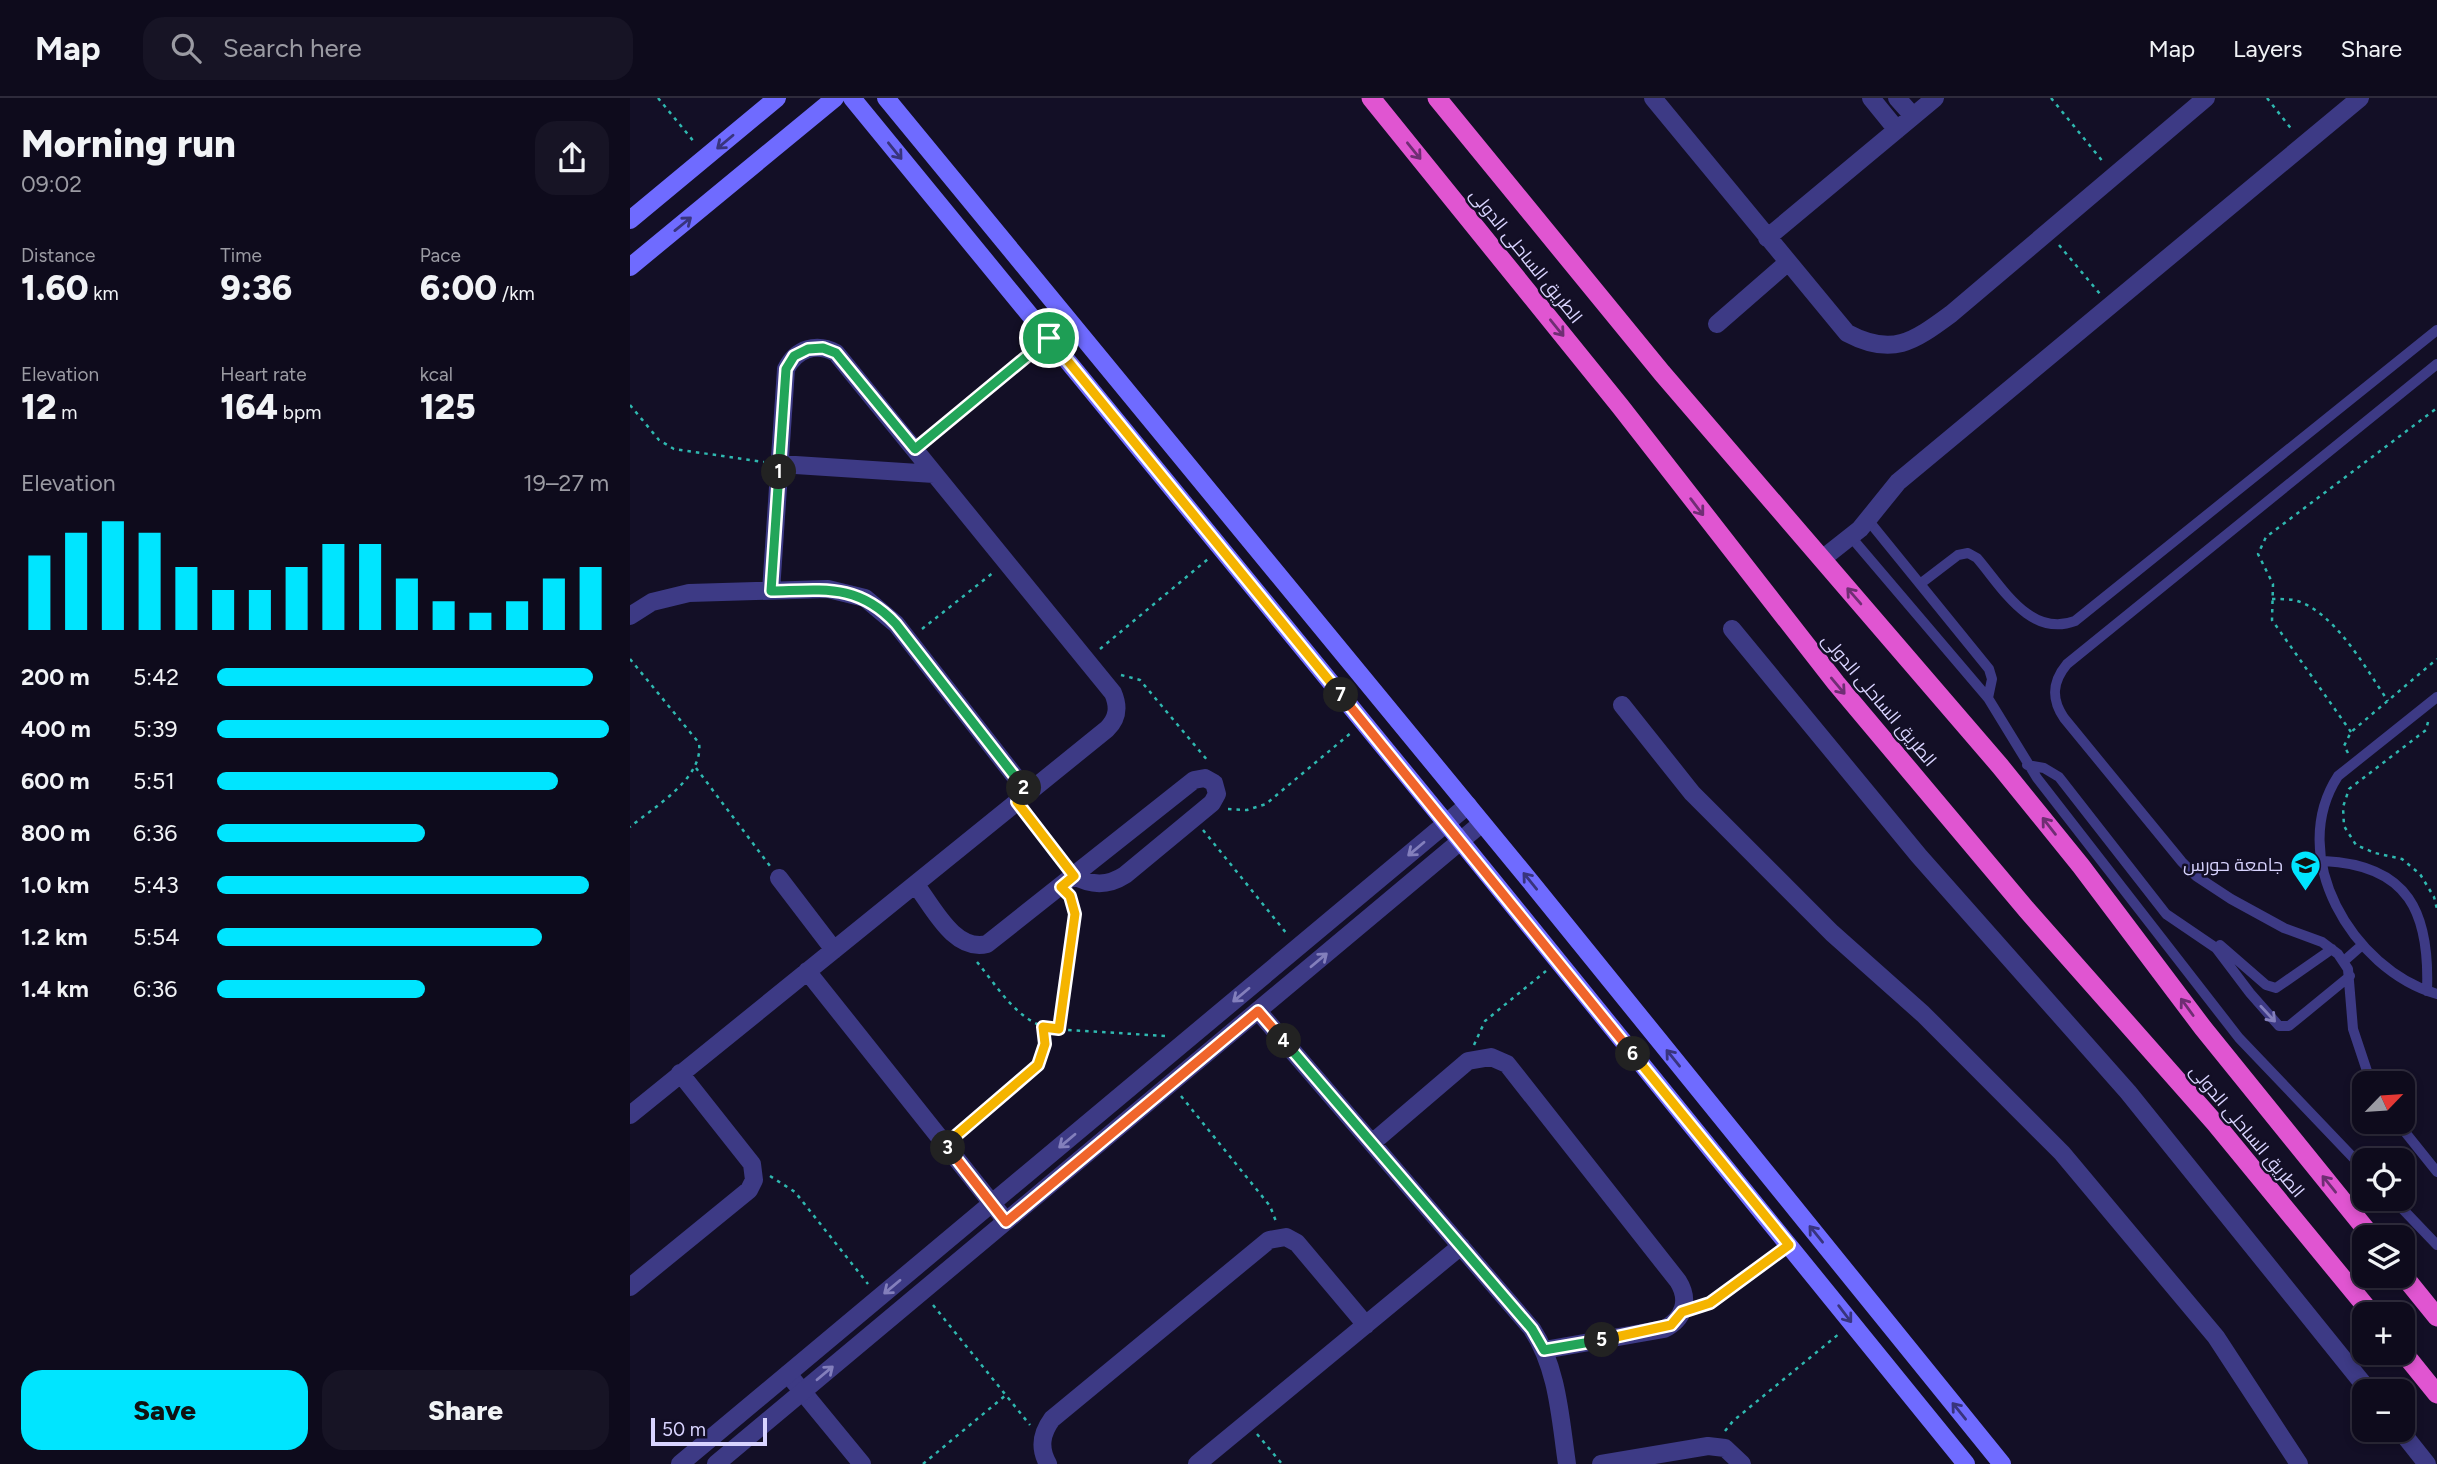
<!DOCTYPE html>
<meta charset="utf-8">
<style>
:root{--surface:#0e0b1c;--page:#171425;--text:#f1f3f6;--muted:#9b9ba3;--line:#2e2b3b;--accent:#00e5ff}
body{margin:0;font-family:Figtree,Cairo,sans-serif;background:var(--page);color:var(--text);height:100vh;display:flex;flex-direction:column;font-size:26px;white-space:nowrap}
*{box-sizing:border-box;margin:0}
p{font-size:23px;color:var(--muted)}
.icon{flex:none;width:38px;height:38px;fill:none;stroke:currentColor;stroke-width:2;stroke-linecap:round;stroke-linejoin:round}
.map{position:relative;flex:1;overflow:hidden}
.side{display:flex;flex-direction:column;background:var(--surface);width:630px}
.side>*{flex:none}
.needle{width:46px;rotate:65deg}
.fabs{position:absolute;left:1722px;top:973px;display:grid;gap:14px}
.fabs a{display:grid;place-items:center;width:63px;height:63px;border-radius:14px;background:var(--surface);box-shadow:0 4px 10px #0003,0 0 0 2px var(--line);font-size:35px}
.scale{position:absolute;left:21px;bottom:18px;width:116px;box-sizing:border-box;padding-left:7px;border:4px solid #d9d4ff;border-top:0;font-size:19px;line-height:24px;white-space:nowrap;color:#d9d4ff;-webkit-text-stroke:5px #130f26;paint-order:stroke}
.pin{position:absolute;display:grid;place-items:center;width:60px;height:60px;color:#fff;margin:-30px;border:4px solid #fff;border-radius:50%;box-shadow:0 2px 7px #0007}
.km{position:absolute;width:35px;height:35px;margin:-18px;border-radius:50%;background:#222;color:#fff;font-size:19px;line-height:35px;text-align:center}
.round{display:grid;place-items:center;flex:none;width:74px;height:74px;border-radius:21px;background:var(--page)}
.headline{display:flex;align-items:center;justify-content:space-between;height:119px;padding:0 21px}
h1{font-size:38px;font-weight:800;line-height:52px}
.figures{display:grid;grid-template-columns:repeat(3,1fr);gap:10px;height:119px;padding:7px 21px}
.figures div{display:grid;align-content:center}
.figures b{font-size:35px;font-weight:800}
.figures small{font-size:19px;font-weight:400}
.figures p{font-size:19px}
.chart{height:196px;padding:14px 21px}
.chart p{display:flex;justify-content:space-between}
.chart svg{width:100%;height:126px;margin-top:7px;stroke:var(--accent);stroke-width:6}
.primary-button{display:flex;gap:14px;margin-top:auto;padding:14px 21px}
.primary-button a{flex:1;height:80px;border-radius:21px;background:var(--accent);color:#111;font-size:28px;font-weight:800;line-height:80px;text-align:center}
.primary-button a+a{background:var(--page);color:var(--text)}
ul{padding:0 21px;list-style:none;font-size:23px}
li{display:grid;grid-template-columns:112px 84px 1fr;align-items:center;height:52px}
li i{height:18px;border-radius:9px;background:var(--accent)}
header{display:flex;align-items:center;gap:42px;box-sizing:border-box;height:98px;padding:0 35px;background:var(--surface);border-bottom:2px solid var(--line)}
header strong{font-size:33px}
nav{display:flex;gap:38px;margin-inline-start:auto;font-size:24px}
.search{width:490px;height:63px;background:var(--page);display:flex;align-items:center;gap:18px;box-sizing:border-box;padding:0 24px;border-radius:21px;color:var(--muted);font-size:26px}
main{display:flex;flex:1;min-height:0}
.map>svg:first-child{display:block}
</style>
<header>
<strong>Map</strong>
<div class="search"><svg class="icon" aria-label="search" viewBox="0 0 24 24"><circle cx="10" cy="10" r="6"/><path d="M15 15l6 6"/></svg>Search here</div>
<nav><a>Map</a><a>Layers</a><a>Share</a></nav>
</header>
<main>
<section class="side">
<div class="headline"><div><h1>Morning run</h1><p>09:02</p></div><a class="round"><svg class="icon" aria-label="share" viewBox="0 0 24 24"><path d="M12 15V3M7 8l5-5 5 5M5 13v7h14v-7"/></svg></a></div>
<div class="figures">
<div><p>Distance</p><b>1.60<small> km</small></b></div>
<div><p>Time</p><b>9:36</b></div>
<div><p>Pace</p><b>6:00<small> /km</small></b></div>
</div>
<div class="figures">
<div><p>Elevation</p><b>12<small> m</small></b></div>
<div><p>Heart rate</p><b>164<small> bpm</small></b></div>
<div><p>kcal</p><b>125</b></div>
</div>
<div class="chart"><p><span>Elevation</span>19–27 m</p>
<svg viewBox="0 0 160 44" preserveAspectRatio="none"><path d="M5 44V18M15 44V10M25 44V6M35 44V10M45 44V22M55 44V30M65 44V30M75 44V22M85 44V14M95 44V14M105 44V26M115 44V34M125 44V38M135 44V34M145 44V26M155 44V22"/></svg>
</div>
<ul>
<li><b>200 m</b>5:42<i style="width:96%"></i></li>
<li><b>400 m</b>5:39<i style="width:100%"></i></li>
<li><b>600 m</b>5:51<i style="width:87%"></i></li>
<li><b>800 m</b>6:36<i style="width:53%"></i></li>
<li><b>1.0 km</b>5:43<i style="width:95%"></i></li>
<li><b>1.2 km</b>5:54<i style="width:83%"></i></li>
<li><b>1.4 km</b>6:36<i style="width:53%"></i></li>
</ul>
<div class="primary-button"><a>Save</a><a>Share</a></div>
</section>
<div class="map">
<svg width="1807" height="1366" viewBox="0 0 1807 1366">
<rect width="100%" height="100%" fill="#130f26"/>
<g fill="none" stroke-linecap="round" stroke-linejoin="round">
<path stroke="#2fb8b0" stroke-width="2.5" stroke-dasharray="3.5 5" stroke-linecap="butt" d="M28,0L65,45
M1421,0L1474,65
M1637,0L1663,33
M1429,147L1470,196
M0,307L29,342L44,351L134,364
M298,340L406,251
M1642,501C1649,501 1657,501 1664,502C1704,512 1736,571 1758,603
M292,531L364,474
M470,551L578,461
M0,561L69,645C74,680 24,709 0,729
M491,577L510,582L578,663
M1798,624L1796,632L1719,691L1713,709L1714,728L1726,747L1745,755L1772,761L1790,776L1804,799L1807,811
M1721,634L1642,522L1643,486L1628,456L1636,439L1807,310
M1718,655L1714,648L1721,634L1807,561
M66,670L140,768
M598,711L617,712L636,706L722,634
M397,717L433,765
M573,732L657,836
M347,864C368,889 387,924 422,931L536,938
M429,931L445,816L441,800
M844,947L855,923L916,873
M551,998L640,1108L647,1126
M328,1036L408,967L415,946L413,930
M140,1078L165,1094L238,1186
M303,1207L400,1327
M1069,1210L1147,1156
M1095,1333L1103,1323L1210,1235
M627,1336L652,1366
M293,1366L376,1297"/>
<path stroke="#3d3a85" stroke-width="10" d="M1238,422L1359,571L1362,581L1358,600
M1221,439L1358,600L1407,680L1609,940L1734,1071
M1290,486L1328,457L1338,455L1347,460C1372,489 1400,540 1445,523L1807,232
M1807,599L1708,678C1656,758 1722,871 1807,896
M1397,667L1414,670L1429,679L1536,816L1586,850L1620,895L1649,928H1659L1720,878
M1694,763C1779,767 1800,815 1797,893
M1590,847L1636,887L1646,890L1702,851
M1714,863L1731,848
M1741,985L1723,931L1718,871L1708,856L1692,844L1654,830L1601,801L1566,778L1552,764L1434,620C1421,601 1422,584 1437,566L1807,266
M1767,1024L1807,1074
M1763,1101L1807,1147"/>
<path stroke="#3d3a85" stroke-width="18" d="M1023,0L1217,235C1262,259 1283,244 1321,216L1576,0
M1241,0L1267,32
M1267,0L1283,18
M1137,140L1305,0
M1087,226L1157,165
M150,366L304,376
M1192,461L1230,431L1268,384L1730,0
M0,518L22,504L59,495L198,491L235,500L266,526L398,695
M1102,531L1289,758L1498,994L1739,1293
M992,607L1062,695L1202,835L1293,916L1432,1055L1586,1239L1669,1366
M149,780L204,852
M286,787C303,809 324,854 357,846L564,682L575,680L584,685L587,696L582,705L495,777C478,788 462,788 444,778
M177,873L376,1123
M628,913L902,1231C928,1271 930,1319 937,1366
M0,1017L477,631C488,620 489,609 483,595L206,255C186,244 166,251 156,271L141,493
M742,1045L838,963L861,959L877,966L1048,1183C1060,1202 1054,1221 1034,1231L914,1252
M0,1189L119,1092L124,1082L122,1066L50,975
M158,1276L232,1366
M1770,1332L1797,1366
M418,1366C409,1350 411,1336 422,1321L639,1142L656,1139L667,1145L736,1227
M567,1366L831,1148
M971,1366L1078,1348L1095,1350L1112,1366"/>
<path stroke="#3d3a85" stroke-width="18" d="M50,1366L838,707
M86,1366L852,725"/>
<path stroke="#6f6bff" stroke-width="18" d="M222,0L816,725L1336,1366
M256,0L900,783L1372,1366
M0,122L147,0
M0,169L205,0"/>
<path stroke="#e055d1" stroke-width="19" d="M741,0L990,308L1206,585L1396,811L1585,1025L1742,1216
M807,0L1032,275L1370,668L1451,768L1573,930L1742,1139
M1773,1177L1807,1219
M1773,1254L1807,1296"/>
</g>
<defs><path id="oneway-shaft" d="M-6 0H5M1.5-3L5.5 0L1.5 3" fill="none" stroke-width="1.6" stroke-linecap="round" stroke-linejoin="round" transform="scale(1.75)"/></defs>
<g stroke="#38347d">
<use href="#oneway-shaft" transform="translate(95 44) rotate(140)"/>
<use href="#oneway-shaft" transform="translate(265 53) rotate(51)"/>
<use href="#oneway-shaft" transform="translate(53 126) rotate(-39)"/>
<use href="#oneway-shaft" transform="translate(900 783) rotate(-129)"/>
<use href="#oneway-shaft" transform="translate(1043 960) rotate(-129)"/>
<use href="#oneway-shaft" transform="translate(1186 1136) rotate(-129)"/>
<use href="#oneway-shaft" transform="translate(1215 1216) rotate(53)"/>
<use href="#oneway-shaft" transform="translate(1329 1313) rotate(-129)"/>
</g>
<g stroke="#6f2e73">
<use href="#oneway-shaft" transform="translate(784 53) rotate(51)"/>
<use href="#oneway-shaft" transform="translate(927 230) rotate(51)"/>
<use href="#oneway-shaft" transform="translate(1067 409) rotate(53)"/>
<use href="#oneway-shaft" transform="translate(1224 498) rotate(-131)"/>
<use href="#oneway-shaft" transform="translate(1208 588) rotate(50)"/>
<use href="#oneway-shaft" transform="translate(1419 728) rotate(-128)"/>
<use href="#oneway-shaft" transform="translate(1557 909) rotate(-126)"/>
<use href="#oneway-shaft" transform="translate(1699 1086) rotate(-129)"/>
</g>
<g stroke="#837fbc">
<use href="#oneway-shaft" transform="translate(786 751) rotate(140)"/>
<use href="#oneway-shaft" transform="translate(689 862) rotate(-40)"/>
<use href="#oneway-shaft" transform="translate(611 897) rotate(140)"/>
<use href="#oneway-shaft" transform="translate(1638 916) rotate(47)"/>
<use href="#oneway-shaft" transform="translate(437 1043) rotate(140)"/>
<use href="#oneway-shaft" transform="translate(262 1189) rotate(140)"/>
<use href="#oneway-shaft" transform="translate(195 1275) rotate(-40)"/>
</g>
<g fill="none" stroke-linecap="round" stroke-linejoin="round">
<defs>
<path id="split-1" d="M149,374L156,271L164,258L178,251L193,250L206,255L285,351L419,240"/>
<path id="split-2" d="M149,374L141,493C193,492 228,485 266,526L394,690"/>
<path id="split-3" d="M318,1050L315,1047L408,967L415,946L413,929L429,931L445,816L440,798L431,789L444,778L387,704L398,695L394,690"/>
<path id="split-4" d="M318,1050L376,1124L628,913L654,943"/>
<path id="split-5" d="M654,943L902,1231L914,1252L972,1242"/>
<path id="split-6" d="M972,1242L1041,1227L1052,1214L1080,1205L1159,1147L1003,956"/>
<path id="split-7" d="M711,597L1003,956"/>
<path id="split-8" d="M419,240L711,597"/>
</defs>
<use href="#split-1" stroke="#fff" stroke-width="14"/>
<use href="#split-2" stroke="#fff" stroke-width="14"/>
<use href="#split-3" stroke="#fff" stroke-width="14"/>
<use href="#split-4" stroke="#fff" stroke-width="14"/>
<use href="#split-5" stroke="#fff" stroke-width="14"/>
<use href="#split-6" stroke="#fff" stroke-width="14"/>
<use href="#split-7" stroke="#fff" stroke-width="14"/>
<use href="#split-8" stroke="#fff" stroke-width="14"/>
<use href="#split-1" stroke="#22a559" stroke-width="9"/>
<use href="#split-2" stroke="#22a559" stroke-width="9"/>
<use href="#split-3" stroke="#f5b400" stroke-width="9"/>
<use href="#split-4" stroke="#f0652b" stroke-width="9"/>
<use href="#split-5" stroke="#22a559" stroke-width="9"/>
<use href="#split-6" stroke="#f5b400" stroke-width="9"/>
<use href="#split-7" stroke="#f0652b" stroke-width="9"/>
<use href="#split-8" stroke="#f5b400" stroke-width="9"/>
</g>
<defs>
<symbol id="university-pin" viewBox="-11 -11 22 30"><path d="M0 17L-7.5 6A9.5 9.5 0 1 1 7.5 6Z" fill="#00e5ff" stroke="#130f26"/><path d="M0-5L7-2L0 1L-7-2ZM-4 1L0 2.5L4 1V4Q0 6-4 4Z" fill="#111"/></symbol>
</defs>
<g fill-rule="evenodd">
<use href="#university-pin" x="1658" y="750" width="35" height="47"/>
</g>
<g text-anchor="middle" stroke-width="5" stroke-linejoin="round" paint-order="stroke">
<g font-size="18" fill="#d9d4ff" stroke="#130f26">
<text transform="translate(896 158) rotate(51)" y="6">الطريق الساحلى الدولى</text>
<text transform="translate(1249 602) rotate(50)" y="6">الطريق الساحلى الدولى</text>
<text transform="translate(1617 1033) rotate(50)" y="6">الطريق الساحلى الدولى</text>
</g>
<g font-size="18" fill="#d9d4ff" stroke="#130f26" text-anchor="end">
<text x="1653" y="773">جامعة حورس</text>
</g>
</g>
</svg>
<div class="fabs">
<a><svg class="needle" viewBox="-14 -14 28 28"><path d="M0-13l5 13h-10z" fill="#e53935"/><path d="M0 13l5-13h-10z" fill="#9b9ba3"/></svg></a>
<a><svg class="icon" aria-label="locate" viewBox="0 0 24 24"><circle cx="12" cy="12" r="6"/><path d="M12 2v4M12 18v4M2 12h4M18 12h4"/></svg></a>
<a><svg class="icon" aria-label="layers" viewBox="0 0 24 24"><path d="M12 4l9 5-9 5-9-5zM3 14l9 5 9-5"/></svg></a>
<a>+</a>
<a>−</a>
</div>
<div class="scale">50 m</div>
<div class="pin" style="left:419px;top:240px;background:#1e9e55"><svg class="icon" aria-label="arrive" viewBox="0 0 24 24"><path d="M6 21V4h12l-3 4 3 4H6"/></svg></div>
<b class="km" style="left:149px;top:374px">1</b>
<b class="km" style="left:394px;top:690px">2</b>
<b class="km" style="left:318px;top:1050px">3</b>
<b class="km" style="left:654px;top:943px">4</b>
<b class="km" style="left:972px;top:1242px">5</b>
<b class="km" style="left:1003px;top:956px">6</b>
<b class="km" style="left:711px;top:597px">7</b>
</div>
</main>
